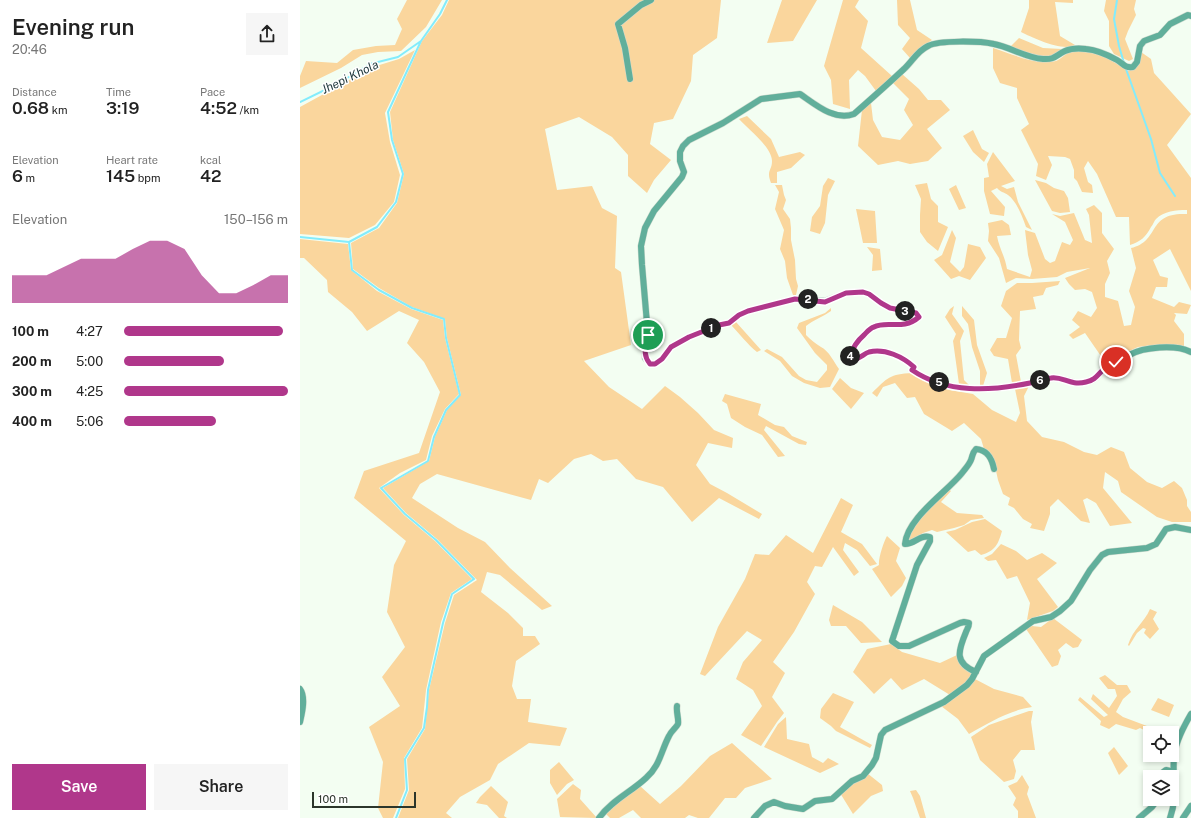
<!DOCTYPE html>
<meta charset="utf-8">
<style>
:root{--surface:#fff;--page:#f6f6f6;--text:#222;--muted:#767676;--accent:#b0378b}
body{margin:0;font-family:"Public Sans",sans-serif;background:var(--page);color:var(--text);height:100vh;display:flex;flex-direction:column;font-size:15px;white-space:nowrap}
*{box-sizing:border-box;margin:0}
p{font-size:13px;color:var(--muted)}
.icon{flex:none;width:22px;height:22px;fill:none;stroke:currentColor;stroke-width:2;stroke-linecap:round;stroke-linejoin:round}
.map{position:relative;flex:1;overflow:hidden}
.details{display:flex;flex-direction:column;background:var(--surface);width:300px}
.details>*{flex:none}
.tools{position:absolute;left:843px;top:726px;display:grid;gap:8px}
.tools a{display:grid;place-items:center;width:36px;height:36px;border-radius:0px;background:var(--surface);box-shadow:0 2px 6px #0003;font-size:20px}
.scale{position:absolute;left:12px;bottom:10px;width:104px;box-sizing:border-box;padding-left:4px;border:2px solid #2c362b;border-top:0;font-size:11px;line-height:14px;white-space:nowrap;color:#2c362b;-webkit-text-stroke:3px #fff;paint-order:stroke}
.pin{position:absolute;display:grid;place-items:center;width:34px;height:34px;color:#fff;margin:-17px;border:2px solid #fff;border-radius:50%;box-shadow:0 1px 4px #0007}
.km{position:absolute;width:20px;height:20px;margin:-10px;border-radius:50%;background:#222;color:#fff;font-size:11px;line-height:20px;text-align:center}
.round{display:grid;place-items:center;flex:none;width:42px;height:42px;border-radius:0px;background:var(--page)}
.summary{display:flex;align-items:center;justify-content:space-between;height:68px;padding:0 12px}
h1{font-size:22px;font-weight:600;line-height:30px}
.figures{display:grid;grid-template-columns:repeat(3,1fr);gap:6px;height:68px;padding:4px 12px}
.figures div{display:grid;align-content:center}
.figures b{font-size:17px;font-weight:600}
.figures small{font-size:11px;font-weight:400}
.figures p{font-size:11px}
.chart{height:112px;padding:8px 12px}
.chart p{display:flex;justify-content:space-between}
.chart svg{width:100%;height:72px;margin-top:4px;fill:var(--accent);opacity:.7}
.button{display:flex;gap:8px;margin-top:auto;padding:8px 12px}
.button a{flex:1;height:46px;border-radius:0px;background:var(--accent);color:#fff;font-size:16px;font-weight:600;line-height:46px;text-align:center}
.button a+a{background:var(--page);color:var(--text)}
ul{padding:0 12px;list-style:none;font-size:13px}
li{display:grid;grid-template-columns:64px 48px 1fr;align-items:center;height:30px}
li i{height:10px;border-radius:5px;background:var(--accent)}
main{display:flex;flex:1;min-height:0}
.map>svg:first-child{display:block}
</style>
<main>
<section class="details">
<div class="summary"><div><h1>Evening run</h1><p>20:46</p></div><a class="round"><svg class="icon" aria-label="share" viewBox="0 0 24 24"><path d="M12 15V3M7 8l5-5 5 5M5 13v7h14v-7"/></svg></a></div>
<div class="figures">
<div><p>Distance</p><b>0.68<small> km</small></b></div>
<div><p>Time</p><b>3:19</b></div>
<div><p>Pace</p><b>4:52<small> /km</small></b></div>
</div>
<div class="figures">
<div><p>Elevation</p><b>6<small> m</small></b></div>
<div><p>Heart rate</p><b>145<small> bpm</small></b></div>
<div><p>kcal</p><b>42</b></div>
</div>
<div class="chart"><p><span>Elevation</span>150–156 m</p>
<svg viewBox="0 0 160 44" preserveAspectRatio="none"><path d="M0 44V27L10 27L20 27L30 22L40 17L50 17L60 17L70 11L80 6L90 6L100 11L110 27L120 38L130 38L140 33L150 27L160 27V44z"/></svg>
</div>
<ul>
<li><b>100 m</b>4:27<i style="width:97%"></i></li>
<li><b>200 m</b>5:00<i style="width:61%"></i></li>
<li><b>300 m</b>4:25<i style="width:100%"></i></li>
<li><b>400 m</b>5:06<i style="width:56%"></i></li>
</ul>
<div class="button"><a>Save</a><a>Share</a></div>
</section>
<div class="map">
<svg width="891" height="818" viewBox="0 0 891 818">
<rect width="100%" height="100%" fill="#f3fef2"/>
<path fill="#fad69d" d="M107,0H142L126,27L101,51L78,52L62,55L41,68L0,88V76L6,61L37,63L53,50L76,46L95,45L102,29L97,19Z
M149,0H421L417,38L393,55L391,81L373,119L354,123L350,144L371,160L354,180L347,193L328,176V155L312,137L279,117L245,129L257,190L292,186L302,208L317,216L315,268L321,272L331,345L284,361L309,387L342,409L365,386L380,397L398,413L414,430L433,438L432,448L408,443L396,465L410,484L427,493L462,514L459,519L419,498L392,522L363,487L336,479L317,459L303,461L291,454L274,459L248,483L239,479L231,500L137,474L120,484L112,498L158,528L185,542L210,568L252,606L242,610L200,575L187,572L181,592L208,613L223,628V636H235L240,644L216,661L212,686L217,699H231L228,722L267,728L260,746L229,743L198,764L190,780L160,797L146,813L152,818H98L109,790L107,759L125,729L129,690L145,623L154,595L177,580L137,539L106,513L83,488L129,461L135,437L147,410L161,395L147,338L145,319L112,307L79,288L53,269L51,243L79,228L97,203L104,174L93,140L90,112L122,41L142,15Z
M482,0H517L493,41L467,43Z
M543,0H559L555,7L568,21L561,48L592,76L576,91L565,76L558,70L549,80L550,109L533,104L531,80L524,66Z
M597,0H610L617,30L632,40L615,52L610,58L602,49L610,38L598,25Z
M729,0H773V3L755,2L760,36L775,45C763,52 733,38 721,32L729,8Z
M806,0H836L834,9L836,15L828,31L825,39L833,59L829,61L814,54L809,46V21L804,11Z
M719,38L743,48L762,49L755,57L743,58L710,47Z
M693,48C709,53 726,61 743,62C747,62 755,62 758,60C762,58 764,55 768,53C790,46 810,59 828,71C838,68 841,62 841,52L851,59L854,73L891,114L867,145L891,178V291L870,249L853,260L860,276L868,278L867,287H856L852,298L874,307L879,302L891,305L887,314L874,313L876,315L874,321L884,334V346L853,345L838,347L805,362L785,333L773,339L769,335L780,327L772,320L778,311L791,317L797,308L792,292L785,289L775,290L769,284L765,278L790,268L767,272L757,277L732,279L716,278L706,283L699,258L688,241L689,231L688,223L702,220L709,225L711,235L697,236C699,248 705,256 707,269L730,277L732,270L728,255L725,230L735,233L745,259L750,263L755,261L762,242L770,245L773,240L765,222L752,214L760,216L774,213L785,240L792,243L789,215L786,209L794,205L802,213V233L814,249L807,261L810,273L805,284V297L818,301L824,326L831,325L835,307L829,291L836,268L831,248C861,241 846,212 887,214V210C876,210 864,211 856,219C854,221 853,225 851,227C846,237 840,242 830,245L829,217H816L797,174L788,161L784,168L788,182L792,185L793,193L782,192L777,181L774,178V170L770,159L765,157L748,156L752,165L746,180L736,176L738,164L721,130L729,124L717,98V88L700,83L693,68Z
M115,50L85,113L90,142L100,175L94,202L75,225L49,238L0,234V107L73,67L99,59Z
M602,74L619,89L628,100H641L650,110L627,129L642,148L628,161L610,164L598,161L578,165L558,146L562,110L571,103L573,120L582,137L600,140L613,125L604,110L609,99L593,83Z
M447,116L471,139L479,157L500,152L505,155L491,168L477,172V183H471C466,170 472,171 472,161C472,147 448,129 439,119Z
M673,130L682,149L689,153L684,162L673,152L663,136Z
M693,152L715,181L701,186L707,189L714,187L718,202L732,230L726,227C722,216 717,202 708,195C704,192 700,192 697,188L691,191L705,207L704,216L690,214L684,191V178L689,177L687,164Z
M528,178L535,181L528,195L525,223L520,234L510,231L512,217L520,206L523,186Z
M735,180L746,183L754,188L764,191L768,198L770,212L760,213L752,211Z
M627,183L631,199L638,206V222L648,227L638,251L627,242L620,232V215L621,199L615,185Z
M475,185H482L484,195L486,200L483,209L490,219L491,228V240L495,260L496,279L498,286L496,295H493L487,278L485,261L480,249L484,230L475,209L479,192Z
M656,185L666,208L659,210L649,189Z
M556,209L575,211L577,243H563Z
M652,230L656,238L650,262L660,272L664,267L668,244L680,247L686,258L670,280L659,276L651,279L634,260L642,255Z
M0,239L48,244L51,270L77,291L111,309L143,320L145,338L159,394L145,409L132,436L126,460L100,473L79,488L104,515L135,541L172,579L151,593L141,622L126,690L122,728L104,758L105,789L93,818H83L78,808L83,762L69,727L100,706L82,677L105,647L87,612L94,565L106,541L54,498L64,471L119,453L140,392L124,362L107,343L119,320L99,311L67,331L52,312L28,292L27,280L4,258H0Z
M567,247L580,249L582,270L572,271L573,255Z
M760,281L758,285L746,288L743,295L733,297L736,309L720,311L719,340L721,348L716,355L721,382L712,383L708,359L694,356L690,350L697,338H706L712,318L701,306L706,291L717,283H732Z
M654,306L652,314L664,331L660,341L664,380L671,387L659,384L653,341L656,334L645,317L650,309Z
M662,306L674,320L677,345L687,373L683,386L680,387V371L672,347L668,324L662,316Z
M531,308V311C523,317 513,320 506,326V335C511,340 515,343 521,347C529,351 534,362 539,369L530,387L520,388L504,383L492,376L480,361L464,351L467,349L482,357L499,376L506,380L517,382L527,370V365L515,353L497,328L499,323L525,313Z
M436,322L461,350L457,352C447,344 440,334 431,325Z
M612,373L649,390L673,394L692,410L716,422L720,413L715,389L729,386L724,396L727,421L742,437L764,442L784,452L797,455L811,447L824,452L830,468L847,482L862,488L874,481L882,488L887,500V506L891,512V522H872L857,517L821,492L818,481L805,472L803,488L832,523L810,526L796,503L787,498L783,500L790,523L781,521L758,499L750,507V514L744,531L730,528L732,524L723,519L714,508L708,505L710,498L703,494L698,480L693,457L684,449L681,439L664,423L652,431L624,414L615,397L607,398L595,383L583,387L577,397L572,393C587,378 590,374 612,373Z
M540,378L551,388L564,393L551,409L532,389Z
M425,394L461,404L458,415L475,425L484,427L492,436L507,442L506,445L499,444L466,426L464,430L485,456L478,457L462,435L445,427L431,418L427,404L422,401Z
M648,489L651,491L641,502L657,513L682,515L684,518L671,520L664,525L654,528L637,532L632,530L623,533L612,541L607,542L612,530L619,520Z
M541,498L553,505L541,532L562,544L577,564L570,566L557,550L545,543L543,550L559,572L554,576L533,547L522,567L515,566L507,582L515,594L494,632L473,662L485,673L472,697L484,713L477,722L461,746L441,735L462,706L453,690L436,679L443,662L462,640L447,631L405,676L400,674L418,627L445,579L455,554L469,555L486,535L513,553Z
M685,519L702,531C698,545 695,551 681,555L675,550L668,552L646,532L655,530L672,522Z
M587,536L600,548L596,561L606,578L602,586L591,597L572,569L579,565C578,559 584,541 587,536Z
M701,544L716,551L727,560L742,553L757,563L737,579L758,607L753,611L727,620L730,603L717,576L707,579L696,560L688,561L684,558L692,554Z
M533,605L562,622L582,642L561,643L546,626H531L529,620Z
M850,609L857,612L853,619L859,629L850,639L844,633L846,629L843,628L837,633L829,646L828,645C833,629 844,623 850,609Z
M753,618L782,640L778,647L773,648L766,643L758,650L761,656L758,665L752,667L726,629L732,626L741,627Z
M591,644L602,652L640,663L657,655C659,665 664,669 672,674L665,684L650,695L624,679L602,690L591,678L574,694L553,672L567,649Z
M805,675L817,685H827L831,692L823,699L816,712L823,717L847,726L844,730L840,728L836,730L816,724L809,729L800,725L801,721L778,700L780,697L804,717L808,715L791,699L793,694L809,708L817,696L815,689H808L799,678Z
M675,679L694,689L723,697L732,707C710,710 688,723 669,734L658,719L641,706Z
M533,693L554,702L540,727L572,745L570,748L536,731L531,726L520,718L521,709Z
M858,698L874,705L869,717L851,710Z
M729,711H733L731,722L735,750H721L713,760L716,771L714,779L704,782L680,760L671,737L689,725Z
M486,717L487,739L509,744L512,757L523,763L528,758L539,764L520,773L464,747L478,724Z
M432,743L472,779L445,788L436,798H425L409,818H398L389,815L385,818H341L333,810L319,818H310L306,814L315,804L340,786L360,804L381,786L410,756Z
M814,747L828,766L819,775L808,753Z
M259,762L274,780L267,784L257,795L250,783V770Z
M567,773L582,785L583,791L571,796L553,814L540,793Z
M722,775L729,787L727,794L736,818H718V811L713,805L716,798L708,786L717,782Z
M273,784L281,790L280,799L297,818L260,817L257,799Z
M191,786L208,802L204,816L207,818H199L187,805L176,803L180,797Z
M616,790L620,796L626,818H620L613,798L610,791Z"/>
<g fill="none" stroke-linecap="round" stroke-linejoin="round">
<path stroke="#83ecfc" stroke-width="2" d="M817,0L814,19L819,46L824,63
M826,69L851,139L860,173L875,196
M0,102L39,83L70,64L98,57L121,41L140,14L147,0
M0,237L49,242L77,227L96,202L103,174L92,140L88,112L121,41
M49,242L52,270L79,290L112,308L144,319L146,338L160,395L146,410L134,437L128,461L81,488L105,514L136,540L174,579L152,594L143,623L128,690L127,707L124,728L105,759L107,790L96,818"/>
<defs>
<path id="street" d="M891,16L888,15L870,24L860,35L844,41L840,46L837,62L833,67C824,68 824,64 817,60C808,55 797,50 786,49C778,48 772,48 765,51C756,55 755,60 743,59C726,58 710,47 694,44C680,41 639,40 628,46C617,51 612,62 604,69C588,84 571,99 554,114C534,121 516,105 500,94L461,99L423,123L389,140L383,146L380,152V161L384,172L382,177L354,211L345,228L341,246L342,265L348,335L345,351V358L350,364H355L362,359L371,347L389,337L419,325L429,323L439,315L448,311L495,299L525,301L546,293L563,292L569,294L581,303L590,308L616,313L619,317C603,331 587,320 574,327C570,328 567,333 564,335C557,341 553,347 550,356L552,359C559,360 563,354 569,352C585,348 603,357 614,367L612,370C647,394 691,391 730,383C737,382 743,379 750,378C764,376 771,387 789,381C797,379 799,374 805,368C808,366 812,364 816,363C820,360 824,357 829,355C844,347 875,344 891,352
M330,79L325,48L318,24L341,5L351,0
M676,672C654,663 658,651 666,632C667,629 669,627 669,623L664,622L660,623L609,646H599L592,641L617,565L630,541V537C620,534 615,544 605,544C607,518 647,492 662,473C665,469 669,465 671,460C673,455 672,453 676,449C688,450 692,459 694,469
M0,689C6,697 2,713 0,722
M861,777L862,773L866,770L874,772
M299,818C311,801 331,792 346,778C360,766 361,751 369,736C371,731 376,728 378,724C379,719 376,712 377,706
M454,818L465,806L474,802L485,806L503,809L515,801L532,799L552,781L563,776L572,765L576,758L581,735L585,730L644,702L667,685L672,679L684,656L733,621L751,617L760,611L771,601L790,570L802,555L808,552L847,548L856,544L866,529L875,527L891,530
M839,818L852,807L858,799
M870,818C878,796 872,779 874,757C875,742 884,726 891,714
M883,818L891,806"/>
</defs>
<use href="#street" stroke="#cfdace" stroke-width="7"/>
<use href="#street" stroke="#61af9b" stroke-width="6"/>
</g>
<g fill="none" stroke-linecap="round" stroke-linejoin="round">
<defs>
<path id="route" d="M348,335C346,347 342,354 350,364H355L362,359L371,347L389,337L419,325L429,323L439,315L448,311L495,299L525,302L546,293L563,292L569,294L581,303L590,308L616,313L619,317C603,331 587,320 574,327C570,328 567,332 564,335C557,341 553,347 550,356L552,359C559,360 563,354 569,352C585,348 603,357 614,367L612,370C647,394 691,391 730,383C737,382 744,379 751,378C763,376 770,386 786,382C796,380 798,374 805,368C808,366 813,364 816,362"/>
</defs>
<use href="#route" stroke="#fff" stroke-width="8"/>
<use href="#route" stroke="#b0378b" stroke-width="5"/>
</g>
<g text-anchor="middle" stroke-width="3" stroke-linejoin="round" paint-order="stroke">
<g font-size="12" font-style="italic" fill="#223a3e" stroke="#fff">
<text transform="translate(50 77) rotate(-26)" y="4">Jhepi Khola</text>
</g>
</g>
</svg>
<div class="tools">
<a><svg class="icon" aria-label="locate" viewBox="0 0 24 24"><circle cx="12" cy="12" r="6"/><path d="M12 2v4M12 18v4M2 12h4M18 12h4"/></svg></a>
<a><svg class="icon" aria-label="layers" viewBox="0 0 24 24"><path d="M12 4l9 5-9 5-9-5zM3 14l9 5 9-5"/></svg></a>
</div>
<div class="scale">100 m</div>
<div class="pin" style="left:348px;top:335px;background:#1e9e55"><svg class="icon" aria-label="arrive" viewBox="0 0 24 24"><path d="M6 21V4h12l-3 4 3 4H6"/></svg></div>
<div class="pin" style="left:816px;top:362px;background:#d93025"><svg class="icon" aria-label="check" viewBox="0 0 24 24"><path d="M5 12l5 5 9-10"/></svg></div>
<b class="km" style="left:411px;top:328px">1</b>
<b class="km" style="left:508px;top:299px">2</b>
<b class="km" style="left:605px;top:311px">3</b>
<b class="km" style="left:550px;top:356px">4</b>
<b class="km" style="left:639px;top:382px">5</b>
<b class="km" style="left:740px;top:380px">6</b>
</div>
</main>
